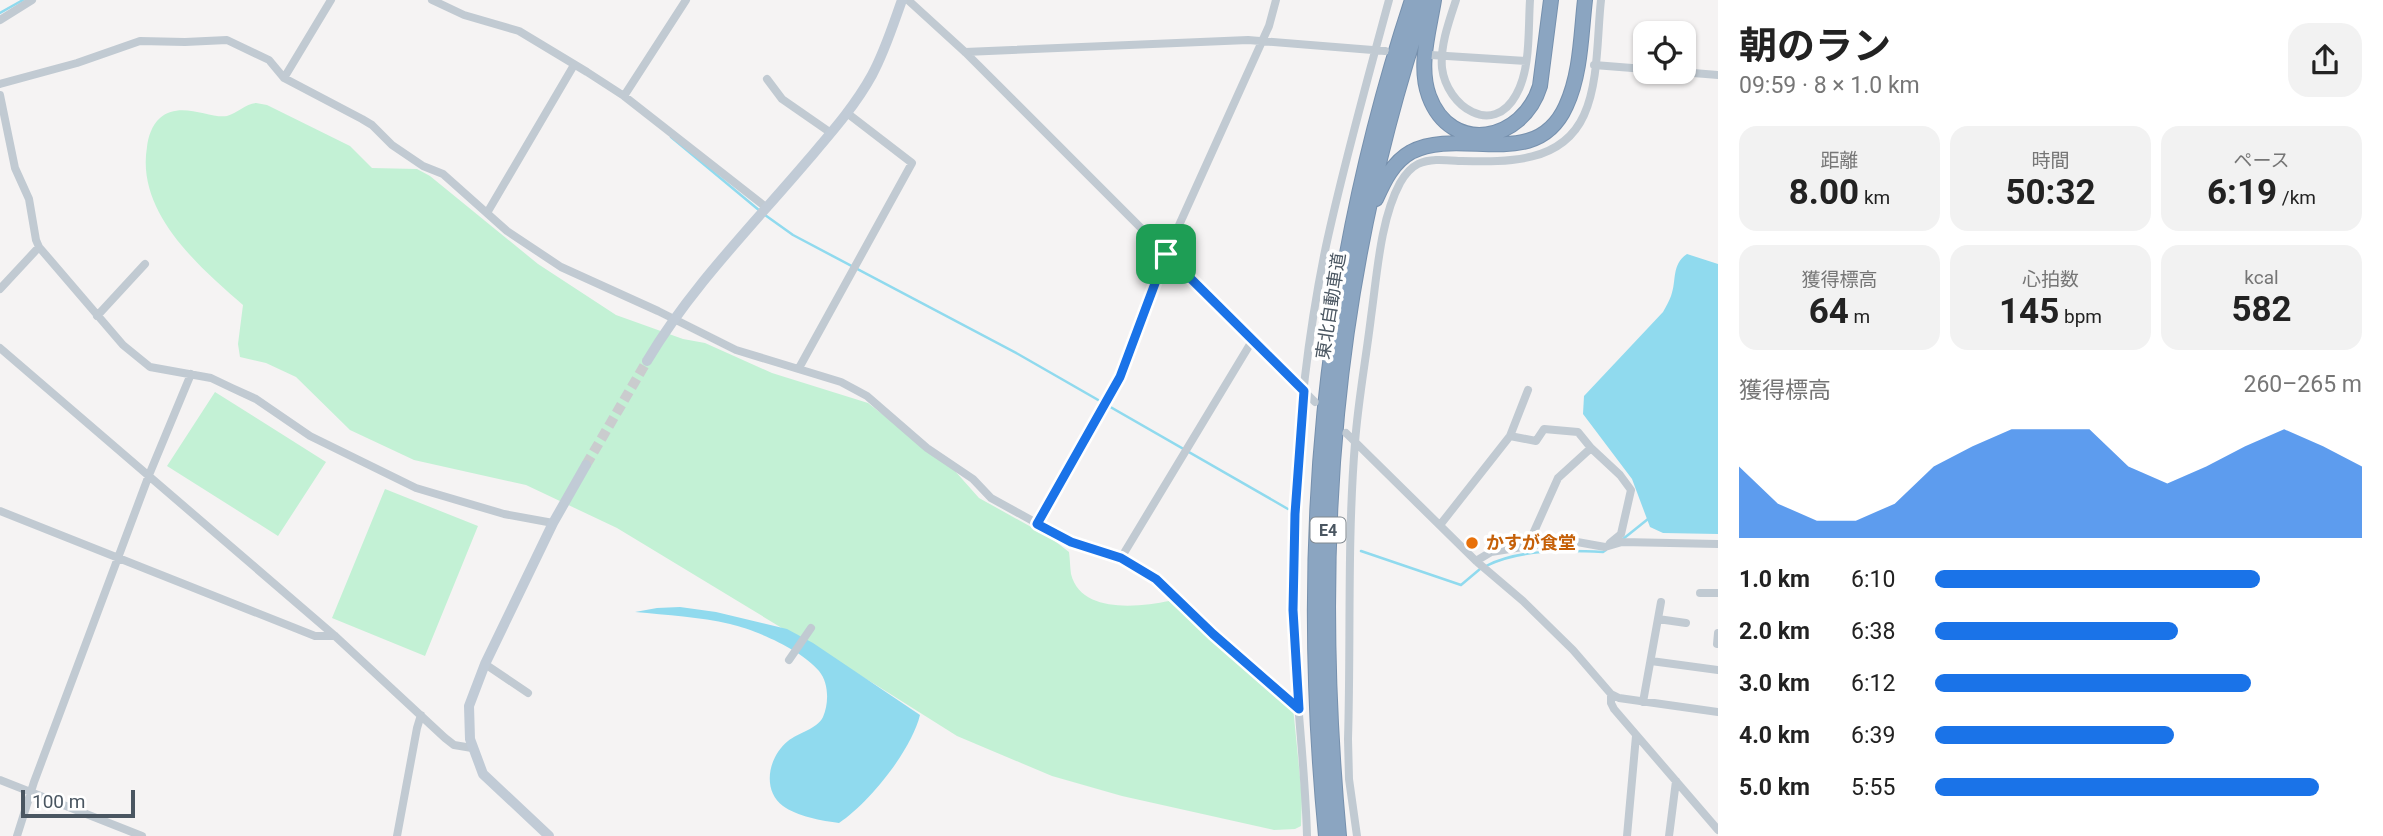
<!DOCTYPE html>
<html lang="ja">
<meta charset="utf-8">
<style>
:root{--surface:#fff;--page:#f2f2f2;--text:#222;--muted:#767676;--accent:#1a73e8}
body{margin:0;font-family:Roboto,"Noto Sans JP",sans-serif;background:var(--page);color:var(--text);height:100vh;display:flex;flex-direction:column;font-size:26px;white-space:nowrap}
*{box-sizing:border-box;margin:0}
p{font-size:23px;color:var(--muted)}
.icon{flex:none;width:38px;height:38px;fill:none;stroke:currentColor;stroke-width:2;stroke-linecap:round;stroke-linejoin:round}
.map{position:relative;flex:1;overflow:hidden}
.details{display:flex;flex-direction:column;background:var(--surface);width:665px}
.details>*{flex:none}
.fabs{position:absolute;left:1633px;top:21px;display:grid;gap:14px}
.fabs a{display:grid;place-items:center;width:63px;height:63px;border-radius:14px;background:var(--surface);box-shadow:0 2px 5px #0004;font-size:35px}
.scale{position:absolute;left:21px;bottom:18px;width:114px;box-sizing:border-box;padding-left:7px;border:4px solid #4a5661;border-top:0;font-size:19px;line-height:24px;white-space:nowrap;color:#4a5661;-webkit-text-stroke:5px #fff;paint-order:stroke}
.pin{position:absolute;display:grid;place-items:center;width:60px;height:60px;color:#fff;margin:-30px;border-radius:14px;box-shadow:0 4px 10px #0006}
.round{display:grid;place-items:center;flex:none;width:74px;height:74px;border-radius:21px;background:var(--page)}
.headline{display:flex;align-items:center;justify-content:space-between;height:119px;padding:0 21px}
h1{font-size:38px;font-weight:700;line-height:52px}
.figures{display:grid;grid-template-columns:repeat(3,1fr);gap:10px;height:119px;padding:7px 21px}
.figures div{display:grid;align-content:center;border-radius:18px;background:var(--page);text-align:center}
.figures b{font-size:35px;font-weight:700}
.figures small{font-size:19px;font-weight:400}
.figures p{font-size:19px}
.chart{height:196px;padding:14px 21px}
.chart p{display:flex;justify-content:space-between}
.chart svg{width:100%;height:126px;margin-top:7px;fill:var(--accent);opacity:.7}
ul{padding:0 21px;list-style:none;font-size:23px}
li{display:grid;grid-template-columns:112px 84px 1fr;align-items:center;height:52px}
li i{height:18px;border-radius:9px;background:var(--accent)}
main{display:flex;flex:1;min-height:0}
.map>svg:first-child{display:block}
</style>
<main>
<div class="map">
<svg width="1718" height="836" viewBox="0 0 1718 836">
<rect width="100%" height="100%" fill="#f5f3f3"/>
<path fill="#c3f1d5" d="M256,103L267,105L350,146L372,168L417,169L430,176L538,264L616,315L683,339L705,343L772,373L868,403L955,471L979,498L1051,538L1069,552C1070,559 1070,567 1071,574C1081,614 1139,607 1169,601L1293,707L1302,797L1301,826L1295,829L1274,830L1122,796L1052,776L957,736L876,685L617,528L526,485L414,460L350,430L296,377L266,363L240,357L238,344L243,305C198,266 136,212 147,147C148,137 152,125 160,118C180,100 210,119 227,116C238,113 245,104 256,103Z
M215,392L326,462L278,536L167,466Z
M385,489L478,526L425,656L332,618Z"/>
<path fill="#90daee" d="M1687,254L1718,264V534L1663,533L1650,527L1632,479L1583,414L1584,396L1663,312C1666,307 1669,301 1671,296C1677,280 1671,265 1687,254Z
M680,607L716,612L787,629L813,643L920,715C911,751 869,803 839,823C823,821 796,816 783,806C761,789 769,756 788,741C798,733 817,729 823,717C829,703 829,683 819,671C802,650 756,630 730,624C700,617 667,615 635,612L657,608Z"/>
<g fill="none" stroke-linecap="round" stroke-linejoin="round">
<path stroke="#90daee" stroke-width="2.5" d="M0,13L23,0
M671,137L760,211
M765,215L793,235L1018,354L1288,509
M1623,539L1648,519
M1361,551L1461,585L1480,569
M1486,566C1519,549 1567,550 1603,552L1606,550"/>
<path stroke="#caccce" stroke-width="10" stroke-dasharray="10 5" stroke-linecap="butt" d="M586,465L647,361"/>
<defs>
<path id="highway" d="M1434,0C1429,31 1418,66 1429,96C1451,156 1523,142 1540,86L1551,0
M1376,199C1384,181 1393,162 1411,152C1461,126 1536,173 1566,106C1581,74 1581,34 1585,0
M1326,836C1298,547 1321,276 1412,0
M1339,836C1312,544 1332,279 1426,0"/>
</defs>
<use href="#highway" stroke="#7690ad" stroke-width="16"/>
<path stroke="#c1cad2" stroke-width="8" d="M432,0L464,15L519,31L587,72L624,96L767,208
M908,0L965,52L1315,402
M1456,0C1449,21 1440,46 1442,68C1447,107 1493,137 1516,95C1531,69 1528,30 1530,0
M0,20L32,0
M965,52L1248,40L1385,51
M1431,55L1526,61
M1594,65L1645,69
M1681,72L1718,75
M284,78L331,0
M767,79L782,99L831,133
M0,84L77,63L140,41L185,42L227,40L269,60L284,78L362,119L372,125L392,145L423,166L443,174L507,231L561,267L658,311L736,350L841,382L867,396L927,448L973,479L991,498L1071,542L1121,558L1156,579L1214,634L1299,709
M0,95L15,168L29,199L36,240L39,247L123,345L150,367L211,378L232,388L256,399L310,436L416,488L504,514L553,523
M624,96L686,0
M487,213L574,65
M0,289L39,247
M97,316L145,264
M0,348L335,636L445,738L454,745L472,748
M799,368L912,163L847,113
M1346,433L1476,561L1523,601L1573,650L1611,694V703L1614,709L1718,830
M1510,436L1536,441L1544,429L1578,432L1591,448
M0,511L315,636H335
M1037,524L1120,377L1166,254L1269,26L1276,0
M1440,525L1510,436L1528,390
M1528,545L1558,478L1591,448L1620,475L1631,490L1621,534L1610,543
M1121,558L1252,341
M1476,561L1491,552L1566,540L1605,547L1622,542L1718,544
M1700,593H1718
M1658,619L1686,623
M1717,644L1718,633
M789,660L811,628
M1651,661L1718,670
M485,664L528,693
M1611,694L1619,698L1718,712
M1643,702L1661,602
M0,780L142,836
M17,836L34,782L149,475L191,374
M397,836L417,728L421,715
M1307,836C1305,760 1294,685 1293,609C1292,490 1302,362 1326,246C1344,163 1367,81 1389,0
M1357,836L1349,779L1348,739C1351,641 1347,541 1355,443C1358,401 1366,359 1371,317C1377,276 1380,220 1400,183C1404,176 1410,168 1418,164C1430,158 1446,160 1460,161C1506,162 1562,164 1584,115C1599,82 1597,35 1601,0
M1627,836L1636,736
M1669,836L1676,781"/>
<path stroke="#c1cbd6" stroke-width="10" d="M647,361C691,287 752,226 808,160C831,133 855,106 872,75C885,51 893,25 902,0
M549,836L483,774L470,739L469,706L485,664L553,523L586,465"/>
<use href="#highway" stroke="#8ba5c1" stroke-width="14"/>
</g>
<g fill="none" stroke-linecap="round" stroke-linejoin="round">
<defs>
<path id="route" d="M1166,254L1304,391L1295,514L1293,610L1299,709L1213,634L1156,579L1121,558L1071,542L1037,524L1120,377Z"/>
</defs>
<use href="#route" stroke="#fff" stroke-width="14"/>
<use href="#route" stroke="#1a73e8" stroke-width="9"/>
</g>
<circle fill="#e8710a" stroke="#fff" stroke-width="2.5" cx="1472" cy="543" r="7"/>
<g text-anchor="middle" stroke-width="7" stroke-linejoin="round" paint-order="stroke">
<rect fill="#fff" stroke="#808990" stroke-width="2" x="1310.5" y="517.5" width="35" height="25" rx="5"/>
<g font-size="16" font-weight="bold" fill="#4a5661">
<text x="1328" y="536">E4</text>
</g>
<g font-size="18" fill="#4a5661" stroke="#fff">
<text transform="translate(1331 306) rotate(-81)" y="6">東北自動車道</text>
</g>
<g font-size="18" font-weight="bold" fill="#c56008" stroke="#fff" text-anchor="start">
<text x="1486" y="549">かすが食堂</text>
</g>
</g>
</svg>
<div class="fabs">
<a><svg class="icon" aria-label="locate" viewBox="0 0 24 24"><circle cx="12" cy="12" r="6"/><path d="M12 2v4M12 18v4M2 12h4M18 12h4"/></svg></a>
</div>
<div class="scale">100 m</div>
<div class="pin" style="left:1166px;top:254px;background:#1e9e55"><svg class="icon" aria-label="arrive" viewBox="0 0 24 24"><path d="M6 21V4h12l-3 4 3 4H6"/></svg></div>
</div>
<section class="details">
<div class="headline"><div><h1>朝のラン</h1><p>09:59 · 8 × 1.0 km</p></div><a class="round"><svg class="icon" aria-label="share" viewBox="0 0 24 24"><path d="M12 15V3M7 8l5-5 5 5M5 13v7h14v-7"/></svg></a></div>
<div class="figures">
<div><p>距離</p><b>8.00<small> km</small></b></div>
<div><p>時間</p><b>50:32</b></div>
<div><p>ペース</p><b>6:19<small> /km</small></b></div>
</div>
<div class="figures">
<div><p>獲得標高</p><b>64<small> m</small></b></div>
<div><p>心拍数</p><b>145<small> bpm</small></b></div>
<div><p>kcal</p><b>582</b></div>
</div>
<div class="chart"><p><span>獲得標高</span>260–265 m</p>
<svg viewBox="0 0 160 44" preserveAspectRatio="none"><path d="M0 44V19L10 32L20 38L30 38L40 32L50 19L60 12L70 6L80 6L90 6L100 19L110 25L120 19L130 12L140 6L150 12L160 19V44z"/></svg>
</div>
<ul>
<li><b>1.0 km</b>6:10<i style="width:76%"></i></li>
<li><b>2.0 km</b>6:38<i style="width:57%"></i></li>
<li><b>3.0 km</b>6:12<i style="width:74%"></i></li>
<li><b>4.0 km</b>6:39<i style="width:56%"></i></li>
<li><b>5.0 km</b>5:55<i style="width:90%"></i></li>
</ul>
</section>
</main>
